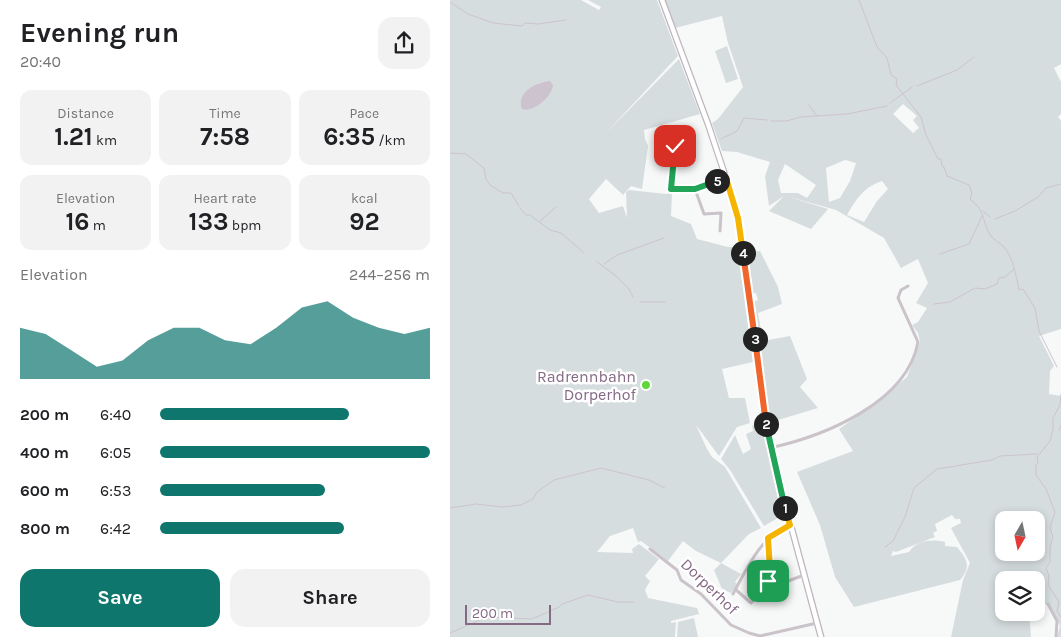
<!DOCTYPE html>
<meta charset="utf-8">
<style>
:root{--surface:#fff;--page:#f2f2f2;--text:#202124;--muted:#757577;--accent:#0f766e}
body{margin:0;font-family:Karla,sans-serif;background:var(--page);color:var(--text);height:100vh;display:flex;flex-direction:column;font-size:19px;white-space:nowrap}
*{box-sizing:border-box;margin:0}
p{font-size:16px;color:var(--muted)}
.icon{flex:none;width:28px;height:28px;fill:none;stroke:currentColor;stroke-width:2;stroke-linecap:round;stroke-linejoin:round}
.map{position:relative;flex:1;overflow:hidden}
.details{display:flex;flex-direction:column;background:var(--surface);width:450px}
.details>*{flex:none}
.needle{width:32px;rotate:189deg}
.controls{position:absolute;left:545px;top:511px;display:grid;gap:10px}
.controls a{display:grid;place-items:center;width:50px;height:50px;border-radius:10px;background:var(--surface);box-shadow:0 2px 8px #0003;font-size:25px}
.scale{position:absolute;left:15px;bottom:12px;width:86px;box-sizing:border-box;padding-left:5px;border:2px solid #856a85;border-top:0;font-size:14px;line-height:18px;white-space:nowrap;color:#856a85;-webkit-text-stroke:4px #fff;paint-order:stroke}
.pin{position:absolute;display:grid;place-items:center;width:42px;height:42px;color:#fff;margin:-21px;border-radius:10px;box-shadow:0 2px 8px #0006}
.km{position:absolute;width:25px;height:25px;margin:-12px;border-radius:50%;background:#222;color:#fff;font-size:14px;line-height:25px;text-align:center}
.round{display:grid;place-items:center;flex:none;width:52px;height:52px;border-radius:15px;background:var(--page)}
.overview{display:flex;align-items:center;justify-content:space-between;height:85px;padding:0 20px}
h1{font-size:28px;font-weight:700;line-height:38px}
.metrics{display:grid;grid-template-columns:repeat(3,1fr);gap:8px;height:85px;padding:5px 20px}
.metrics div{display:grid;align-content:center;border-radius:12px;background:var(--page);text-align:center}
.metrics b{font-size:25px;font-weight:700}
.metrics small{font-size:14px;font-weight:400}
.metrics p{font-size:14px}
.chart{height:140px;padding:10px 20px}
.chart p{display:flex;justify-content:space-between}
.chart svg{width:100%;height:90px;margin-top:5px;fill:var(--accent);opacity:.7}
.cta{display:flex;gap:10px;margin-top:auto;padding:10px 20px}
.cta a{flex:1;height:58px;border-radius:15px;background:var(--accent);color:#fff;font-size:20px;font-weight:700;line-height:58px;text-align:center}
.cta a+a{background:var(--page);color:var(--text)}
ul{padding:0 20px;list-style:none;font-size:16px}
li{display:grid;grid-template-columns:80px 60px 1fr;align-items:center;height:38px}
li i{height:12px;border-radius:6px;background:var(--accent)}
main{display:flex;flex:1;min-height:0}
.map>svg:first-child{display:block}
</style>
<main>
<section class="details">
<div class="overview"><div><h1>Evening run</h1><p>20:40</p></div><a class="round"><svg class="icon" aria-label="share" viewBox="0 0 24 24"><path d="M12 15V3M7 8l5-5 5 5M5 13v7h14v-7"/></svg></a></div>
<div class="metrics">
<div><p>Distance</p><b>1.21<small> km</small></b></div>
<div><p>Time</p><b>7:58</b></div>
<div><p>Pace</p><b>6:35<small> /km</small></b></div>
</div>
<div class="metrics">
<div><p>Elevation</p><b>16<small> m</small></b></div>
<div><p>Heart rate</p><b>133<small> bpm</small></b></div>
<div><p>kcal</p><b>92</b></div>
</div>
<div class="chart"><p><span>Elevation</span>244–256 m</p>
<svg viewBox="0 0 160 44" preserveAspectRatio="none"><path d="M0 44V19L10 22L20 30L30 38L40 35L50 25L60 19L70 19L80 25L90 27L100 19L110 9L120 6L130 14L140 19L150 22L160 19V44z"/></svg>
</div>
<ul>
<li><b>200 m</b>6:40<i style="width:70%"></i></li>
<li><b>400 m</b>6:05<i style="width:100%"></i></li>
<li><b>600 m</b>6:53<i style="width:61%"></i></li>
<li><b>800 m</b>6:42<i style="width:68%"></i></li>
</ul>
<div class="cta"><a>Save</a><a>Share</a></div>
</section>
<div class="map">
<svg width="611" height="637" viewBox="0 0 611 637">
<rect width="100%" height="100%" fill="#f7f9f8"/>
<path fill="#d6ddde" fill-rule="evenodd" d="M0,0H131L149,10L151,7L138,0H207L228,56L155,134L229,59L250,114L194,130L195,139L198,146L192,189L181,186L173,195L156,179L139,199L149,213L173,206L177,218L176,192L179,190L216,194L222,192L221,216L241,224L247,239L278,247H288L303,362L272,369L279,398H295L300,423L287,427L269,456L246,425L257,449L262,457L275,467L311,528L299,534L271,563L291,574L285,582L287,584L281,593L272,589L264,570L271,563L246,551L233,541L218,561L191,541L188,542L183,528L160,536L147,552L183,553L182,549L189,544L209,559L195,576L200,581L195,590L198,598L247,608L249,614L221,621V623L226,622L225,637H0Z
M214,0H611V64L604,68L611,82V114L608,117L611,121V329L589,336L604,366L600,371L599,394L611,396V637H607L610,626L599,603L586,608V580H554V612L579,613L581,637H501L513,580L520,563L501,528L511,523L510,519H505L502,515L485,524L487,531L483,533L485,537L446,552L443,551L441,556L459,552C467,540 483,539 495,542V546L507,547C518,560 521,567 510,580L404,607L385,577L370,525L347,472L403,451L389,429L419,408L457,377L470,342L468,333L462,325L468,322L477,308L466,303L478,283L468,259L451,268L434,238L386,210L336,196L378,209L361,229L319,211L334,196L319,206L315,176L320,162L287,152L272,151L262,123L268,119L293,87L278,43L272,16L225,28ZM453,104L467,116L463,120L469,128L463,133L443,114ZM395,160L406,163L400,181L390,198L379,202L376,168ZM335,164L366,185L357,198L348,193H331L328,180ZM432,181L438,189L427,201L414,222L397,215C407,198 414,187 432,181ZM554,520H586V552H554Z
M277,46L288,79L276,83L265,51Z
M310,251L328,287L332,304L308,313L313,341L340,336L357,379L350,387L368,408L318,423L302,302L308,300L306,293L300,294L295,252Z
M302,425L313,430L333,515L314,526L280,470L271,459L285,435L293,454L301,449L296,434L303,431Z
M244,618L248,637H227L228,622Z"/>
<path fill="#cdc3cf" d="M100,81L103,85C102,97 83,113 72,109C65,92 88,82 100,81Z"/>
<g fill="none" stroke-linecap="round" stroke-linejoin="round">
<path stroke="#cdc3cf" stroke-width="1" d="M409,0L427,47L437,58L441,75L447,79L446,85L471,117L476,135L488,159H491L492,166L494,167L497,176L519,185L522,193L520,199C538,214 530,219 541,236C544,240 549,242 553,246C563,256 566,276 569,290L573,289L585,308L589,331L607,367
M0,2L18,14L43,23L72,26L75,23L88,24L116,20
M467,86L507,70L524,57
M440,103L462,87
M359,105L367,116
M321,121H337L350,117L397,114L437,106
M271,139L287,131L294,118L317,120
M0,153L16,154L34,168L36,179L40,185L53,193H61L69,206
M70,208L76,215H80L100,230L111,233L134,253
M533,211L540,217
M545,219L565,211L588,197L596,188L611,184
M90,221L106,207
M490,254L519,244L532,216
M147,262L166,276L179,289L183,297
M154,264L167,255L214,238
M190,302H215
M484,304L500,302L525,288L535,289L547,284L549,278L555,277L564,269
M611,394L610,405L603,418V429L600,441L587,457L588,463L586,465V475L596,489L605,512L600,528L603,537L600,547V562L596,568L599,576L598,585L609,602L607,611L611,617
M609,430L611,425
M0,508L26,504L52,507L71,505L83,499L87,492L104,480L151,468L199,480L215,488
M435,547L443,541L455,517L464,488L487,469L542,460L550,456L587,454
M0,633L37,617L82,619L109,607L112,604L138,595L168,602H184"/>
<defs>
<path id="major" d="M212,0L258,124L287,211L320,448L371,637"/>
</defs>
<use href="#major" stroke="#beb6be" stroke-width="7"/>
<path stroke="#cac3ca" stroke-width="3" d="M211,134L210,145L225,146L222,190L245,189L276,178
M225,146L237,143L232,128
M245,189L254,214L271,213L270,231
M320,448C374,436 457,403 468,342L448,298L451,290L458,286
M200,549L227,570L231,580L251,594L281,625L299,633L310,636L367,623
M330,585L332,591
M325,586L354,575
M285,589L301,603C322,580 321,569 318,539
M283,594C296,570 311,535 340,525
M598,604L607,621L606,637"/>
<use href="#major" stroke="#fff" stroke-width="4.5"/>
</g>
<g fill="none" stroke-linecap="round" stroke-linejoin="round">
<defs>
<path id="split-1" d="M318,581L320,569L318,538L340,525L335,508"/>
<path id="split-2" d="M316,424L335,508"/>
<path id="split-3" d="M305,339L316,424"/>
<path id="split-4" d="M293,253L305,339"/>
<path id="split-5" d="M267,181L276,178L288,218L293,253"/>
<path id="split-6" d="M225,146L221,189H245L267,181"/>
</defs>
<use href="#split-1" stroke="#fff" stroke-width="10"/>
<use href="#split-2" stroke="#fff" stroke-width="10"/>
<use href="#split-3" stroke="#fff" stroke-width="10"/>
<use href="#split-4" stroke="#fff" stroke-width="10"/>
<use href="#split-5" stroke="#fff" stroke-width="10"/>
<use href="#split-6" stroke="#fff" stroke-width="10"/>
<use href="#split-1" stroke="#f5b400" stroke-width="6"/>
<use href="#split-2" stroke="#22a559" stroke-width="6"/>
<use href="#split-3" stroke="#f0652b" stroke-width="6"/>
<use href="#split-4" stroke="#f0652b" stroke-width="6"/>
<use href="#split-5" stroke="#f5b400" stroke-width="6"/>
<use href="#split-6" stroke="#22a559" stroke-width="6"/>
</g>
<circle fill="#5ed739" stroke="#fff" stroke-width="2" cx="196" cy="385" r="5"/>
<g text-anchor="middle" stroke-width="5" stroke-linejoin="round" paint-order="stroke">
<g font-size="16" fill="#856a85" stroke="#fff" text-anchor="end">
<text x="186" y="382">Radrennbahn<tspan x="186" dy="18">Dorperhof</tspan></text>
</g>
<g font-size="16" fill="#856a85" stroke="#fff">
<text transform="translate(260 586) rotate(44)" y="6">Dorperhof</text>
</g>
</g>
</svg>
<div class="controls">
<a><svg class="needle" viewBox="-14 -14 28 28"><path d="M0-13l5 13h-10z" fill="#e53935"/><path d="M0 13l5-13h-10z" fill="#757577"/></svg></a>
<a><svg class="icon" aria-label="layers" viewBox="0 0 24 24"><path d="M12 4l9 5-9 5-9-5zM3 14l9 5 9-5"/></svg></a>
</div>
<div class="scale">200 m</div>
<div class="pin" style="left:318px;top:581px;background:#1e9e55"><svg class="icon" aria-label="arrive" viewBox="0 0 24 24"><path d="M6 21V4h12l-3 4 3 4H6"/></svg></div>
<div class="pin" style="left:225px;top:146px;background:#d93025"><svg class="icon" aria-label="check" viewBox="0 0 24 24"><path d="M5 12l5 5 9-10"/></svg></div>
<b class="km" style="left:335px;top:508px">1</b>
<b class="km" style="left:316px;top:424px">2</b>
<b class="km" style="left:305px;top:339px">3</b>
<b class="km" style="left:293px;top:253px">4</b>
<b class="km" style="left:267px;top:181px">5</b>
</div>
</main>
